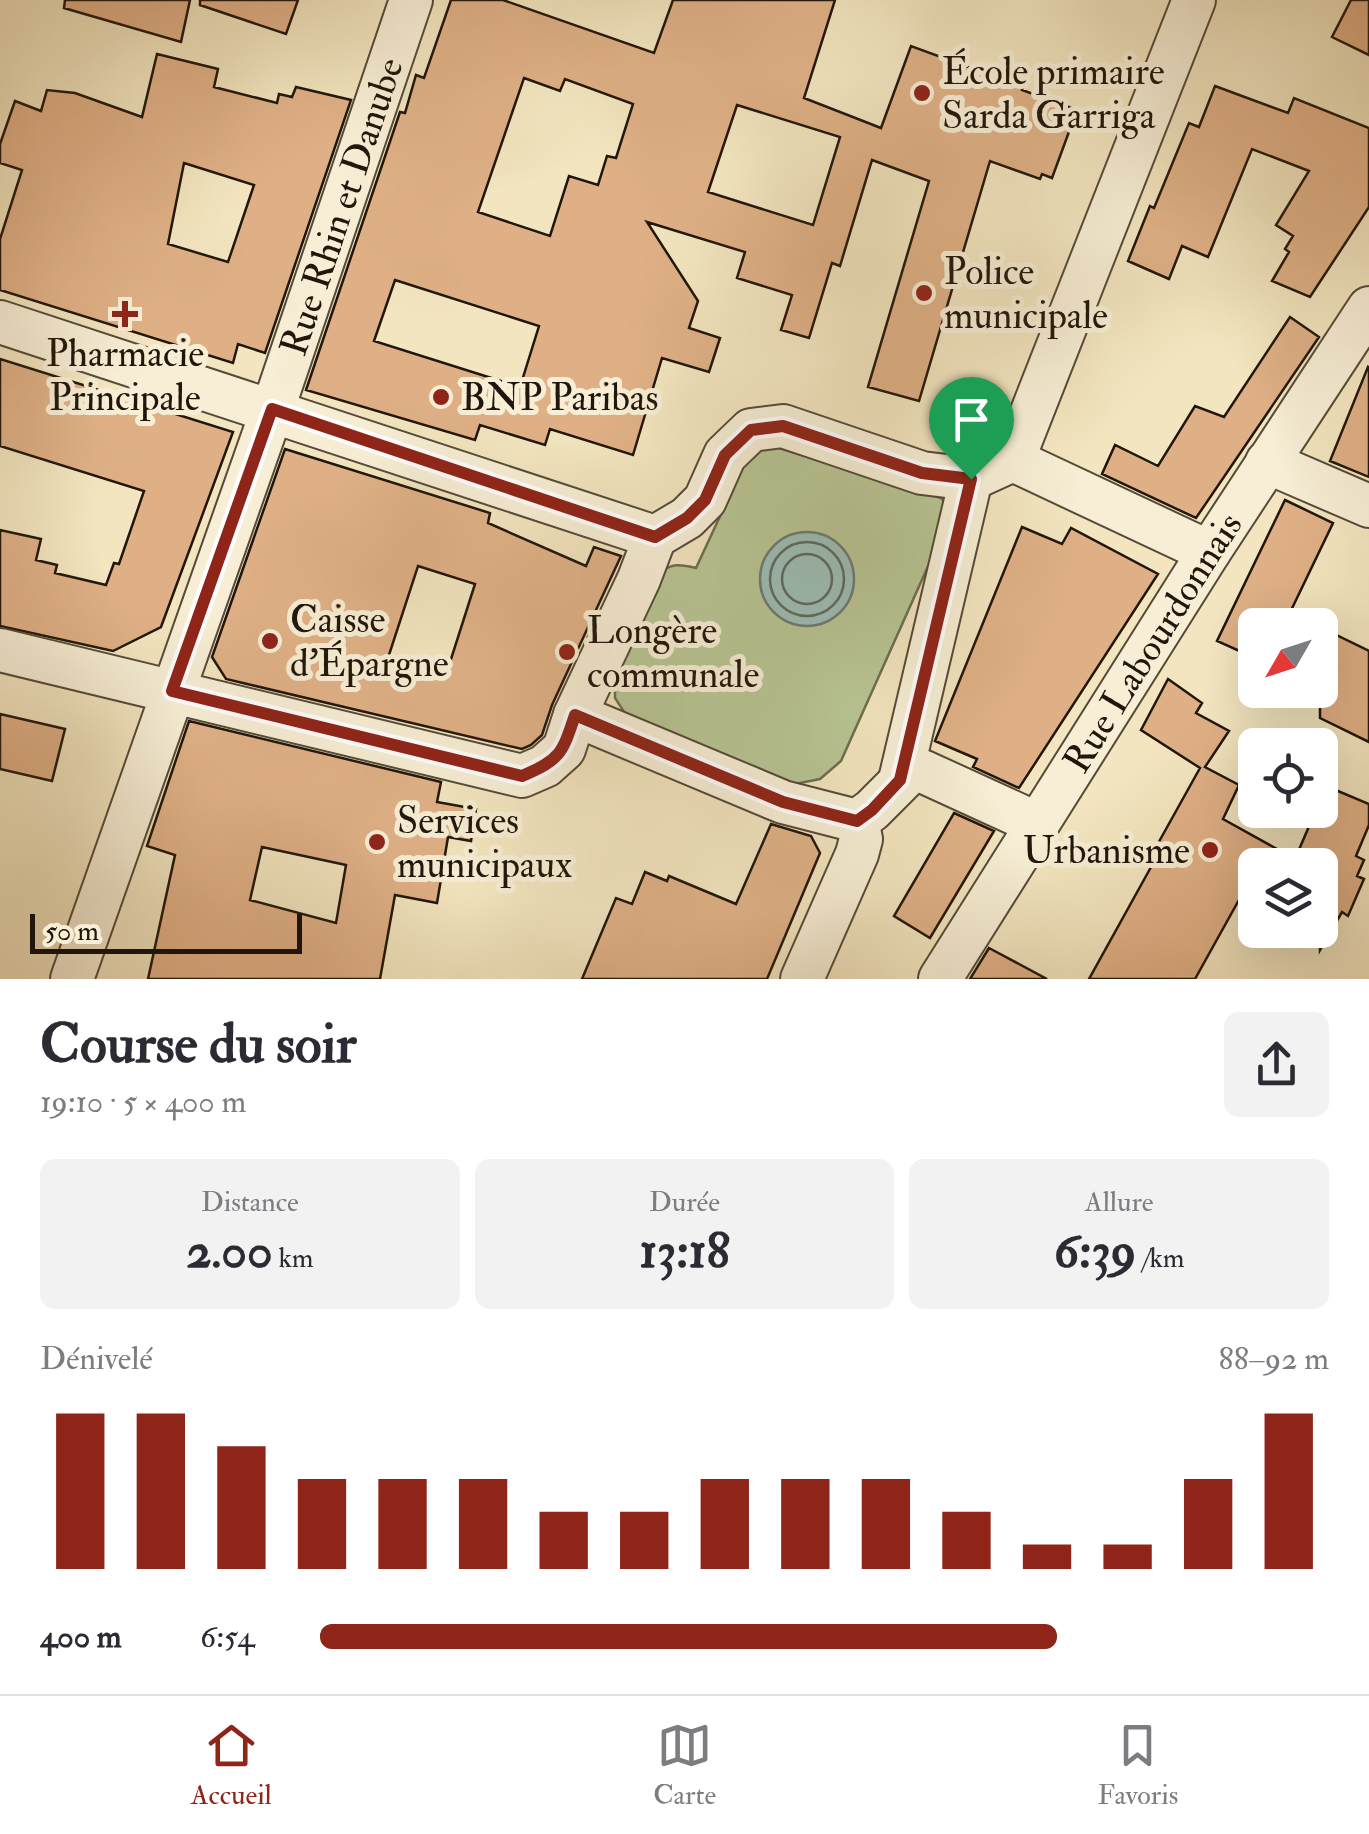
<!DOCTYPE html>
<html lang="fr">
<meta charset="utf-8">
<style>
:root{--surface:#fff;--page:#f2f2f3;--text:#2b2b33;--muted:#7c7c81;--line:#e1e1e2;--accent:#8f2418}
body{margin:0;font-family:"IM FELL Double Pica",serif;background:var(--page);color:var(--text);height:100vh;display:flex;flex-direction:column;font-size:38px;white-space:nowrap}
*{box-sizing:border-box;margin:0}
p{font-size:32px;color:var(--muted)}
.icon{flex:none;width:55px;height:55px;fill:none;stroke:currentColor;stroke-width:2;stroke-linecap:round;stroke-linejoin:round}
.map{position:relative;height:979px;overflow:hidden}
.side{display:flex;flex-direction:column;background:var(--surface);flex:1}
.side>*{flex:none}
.needle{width:65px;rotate:231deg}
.fabs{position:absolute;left:1238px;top:608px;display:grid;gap:20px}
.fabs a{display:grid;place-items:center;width:100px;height:100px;border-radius:15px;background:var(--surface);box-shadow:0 10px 40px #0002;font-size:50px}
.scale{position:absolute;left:30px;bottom:25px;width:272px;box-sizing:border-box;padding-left:10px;border:5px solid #21160b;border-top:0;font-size:28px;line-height:35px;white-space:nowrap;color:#21160b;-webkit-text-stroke:8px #f7eed5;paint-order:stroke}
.pin{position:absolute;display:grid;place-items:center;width:85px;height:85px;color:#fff;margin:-102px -42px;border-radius:50% 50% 50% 0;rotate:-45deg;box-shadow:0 0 10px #0007}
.pin .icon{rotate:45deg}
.round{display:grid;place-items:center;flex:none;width:105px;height:105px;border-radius:15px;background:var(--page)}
.head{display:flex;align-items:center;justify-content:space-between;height:170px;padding:0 40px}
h1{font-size:55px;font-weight:700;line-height:75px}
.stats{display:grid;grid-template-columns:repeat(3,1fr);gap:15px;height:170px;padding:10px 40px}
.stats div{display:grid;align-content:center;border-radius:15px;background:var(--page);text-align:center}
.stats b{font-size:50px;font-weight:700}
.stats small{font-size:28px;font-weight:400}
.stats p{font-size:28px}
.chart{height:280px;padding:20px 40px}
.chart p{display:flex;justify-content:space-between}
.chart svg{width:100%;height:180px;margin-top:10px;stroke:var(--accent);stroke-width:6}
ul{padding:0 40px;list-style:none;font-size:32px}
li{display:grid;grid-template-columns:160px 120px 1fr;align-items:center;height:75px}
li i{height:25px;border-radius:12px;background:var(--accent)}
.dock{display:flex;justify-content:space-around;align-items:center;height:140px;border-top:2px solid var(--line);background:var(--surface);font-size:28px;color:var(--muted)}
.dock a{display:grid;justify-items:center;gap:5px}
.dock .active{color:var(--accent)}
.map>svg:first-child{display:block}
</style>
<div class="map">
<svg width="1369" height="979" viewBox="0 0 1369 979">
<rect width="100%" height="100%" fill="#f2e5bf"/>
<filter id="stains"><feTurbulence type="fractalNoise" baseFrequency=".002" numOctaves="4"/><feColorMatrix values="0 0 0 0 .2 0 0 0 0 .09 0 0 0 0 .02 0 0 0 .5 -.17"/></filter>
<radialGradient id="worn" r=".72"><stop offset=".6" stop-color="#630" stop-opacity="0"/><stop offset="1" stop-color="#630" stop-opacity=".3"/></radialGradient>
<path fill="#b8c594" stroke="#6c6e50" stroke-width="2.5" d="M769,445L941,498L948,506L950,517L841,761L820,779L790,785L628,718L615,698V670L659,573C672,563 680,564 696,568L748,456Z"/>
<path fill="#9cbeb6" stroke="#6b7b72" stroke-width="2.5" d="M760 579a47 47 0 1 1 94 0a47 47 0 1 1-94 0Z"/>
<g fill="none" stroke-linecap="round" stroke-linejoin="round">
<path stroke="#5e6a60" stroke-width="2.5" d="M770 579a37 37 0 1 1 74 0a37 37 0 1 1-74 0Z
M782 579a25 25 0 1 1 50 0a25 25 0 1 1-50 0Z"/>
</g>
<path fill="#dfb086" stroke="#21160b" stroke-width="2.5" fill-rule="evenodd" d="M65,0H190L181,42L64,8Z
M200,0H298L286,34L200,5Z
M451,0H503L654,53L673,0H835L804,98L881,128L911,46L1023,87L1022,90L1077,110L1052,178L1042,174L1040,179L990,161L919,401L868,387L929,181L872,160L840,266L832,263L809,338L781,330L792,295L737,278L745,252L647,222L698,301L689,328L720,338L709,372L662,358L633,455L550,429L545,445L480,425L475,440L306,390L400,112L405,113L416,75L424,78ZM524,78L560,91L565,79L633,104L616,158L607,156L598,185L569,176L550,236L478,212ZM737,105L840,137L813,225L708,192ZM395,280L539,326L520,387L374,341Z
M1351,0H1369V55L1332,37Z
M157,54L218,69L214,87L277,103L279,94L292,97L296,87L351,100L265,353L238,344L233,363L0,290V239L22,170L0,163V144L15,101L41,111L47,90L75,93L142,117ZM184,163L254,185L228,262L168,244Z
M1215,86L1288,113L1294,98L1369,128V207L1310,297L1272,281L1289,252L1285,249L1293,236L1276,225L1309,171L1252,149L1208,257L1182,246L1169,279L1128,261L1150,206L1154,208L1189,123L1199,127Z
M1290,317L1319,337L1196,518L1102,474L1115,445L1158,466L1195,406L1224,417Z
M0,359L233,432L161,627L113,651L0,626V530L41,539L36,560L57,565L55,573L106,585L114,563L119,564L144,491L0,446Z
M1368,367L1369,368V477L1330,461Z
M285,449L490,513L488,523L586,566L594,547L621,556L552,705L542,735L531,745L522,749L226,679L212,657ZM418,566L475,584L445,678L386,664Z
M1285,500L1333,523L1284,625H1255V658L1217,641Z
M1022,527L1062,544L1071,528L1158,574L1019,788L973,767L977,759L935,741Z
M1320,627L1369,651V742L1320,718Z
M1168,679L1202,703L1196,713L1229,731L1205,767L1239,785L1223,819L1295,859L1316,810H1320V801L1326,786L1369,804V825L1356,856L1364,860L1357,876L1364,879L1348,916L1342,912L1320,950V865H1255V871L1195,979H1089L1156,858L1151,856L1200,768L1141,730Z
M0,714L65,729L52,781L0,769Z
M189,721L441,782L437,802L476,809L471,841L448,837L437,903L395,895L380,979H148L175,855L147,846ZM262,847L346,865L336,923L250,900Z
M954,813L994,831L930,938L894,916Z
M771,824L811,836L820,853L767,979H582L616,898L632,904L645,872L667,881L669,876L736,904Z
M989,948L1047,979H970Z"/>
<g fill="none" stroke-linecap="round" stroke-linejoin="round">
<defs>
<g id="minor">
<path d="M0,322L655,537"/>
<path d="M1013,460L1194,0"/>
<path d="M1013,460L1209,552"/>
<path d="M1267,462L1369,506"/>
<path d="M0,650L522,776L545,766L564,749L575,715L639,579L655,537L687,518L705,500L725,455L751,430L783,426L922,473L971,479L1013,460"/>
<path d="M575,715L783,802L857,821L872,810L910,772L922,771L1038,824"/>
<path d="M900,780L971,479"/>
<path id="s1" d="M72,979L280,388L411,0"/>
<path d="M802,979L857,854L861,839L857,821"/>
<path id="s2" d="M940,979L1209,552L1369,308"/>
</g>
</defs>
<use href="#minor" stroke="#554a38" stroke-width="46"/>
<use href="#minor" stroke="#f7eed5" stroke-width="42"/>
</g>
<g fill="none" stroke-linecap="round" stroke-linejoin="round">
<defs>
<path id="route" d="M272,409L655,537L687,518L705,500L725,455L751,430L783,426L922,473L971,479L900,780L872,810L857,821L783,802L575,715C562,754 561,759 522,776L172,691Z"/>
</defs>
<use href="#route" stroke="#fff" stroke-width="20"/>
<use href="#route" stroke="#8f2418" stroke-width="12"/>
</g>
<g fill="#8f2418" stroke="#f7eed5" stroke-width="4">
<circle cx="922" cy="93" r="10"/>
<circle cx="924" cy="293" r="10"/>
<path d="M120 299h10v10h10v10h-10v10h-10v-10h-10v-10h10z"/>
<circle cx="441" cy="397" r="10"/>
<circle cx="270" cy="641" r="10"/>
<circle cx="567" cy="652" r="10"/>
<circle cx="377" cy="842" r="10"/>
<circle cx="1210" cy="850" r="10"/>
</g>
<g text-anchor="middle" stroke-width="10" stroke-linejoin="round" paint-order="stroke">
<g font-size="38" fill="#21160b" stroke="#f7eed5" text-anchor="start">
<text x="942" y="84">École primaire<tspan x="942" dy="44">Sarda Garriga</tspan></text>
<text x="944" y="284">Police<tspan x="944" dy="44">municipale</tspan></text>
<text x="125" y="366" text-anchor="middle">Pharmacie<tspan x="125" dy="44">Principale</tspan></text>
<text x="461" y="410">BNP Paribas</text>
<text x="290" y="632">Caisse<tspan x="290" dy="44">d'Épargne</tspan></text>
<text x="587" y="643">Longère<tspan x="587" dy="44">communale</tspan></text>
<text x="397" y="833">Services<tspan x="397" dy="44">municipaux</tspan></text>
<text x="1190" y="863" text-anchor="end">Urbanisme</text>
</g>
<g font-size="38" fill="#21160b" stroke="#f7eed5">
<text dy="13" stroke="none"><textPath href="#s1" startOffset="818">Rue Rhin et Danube</textPath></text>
<text dy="13" stroke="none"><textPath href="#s2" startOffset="398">Rue Labourdonnais</textPath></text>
</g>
</g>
<rect width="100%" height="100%" filter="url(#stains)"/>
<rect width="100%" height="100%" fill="url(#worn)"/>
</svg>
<div class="fabs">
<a><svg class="needle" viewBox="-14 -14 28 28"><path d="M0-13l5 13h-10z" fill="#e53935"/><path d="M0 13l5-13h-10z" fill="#7c7c81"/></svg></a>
<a><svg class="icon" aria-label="locate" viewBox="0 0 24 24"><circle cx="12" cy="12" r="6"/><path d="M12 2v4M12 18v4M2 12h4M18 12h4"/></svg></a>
<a><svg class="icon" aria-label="layers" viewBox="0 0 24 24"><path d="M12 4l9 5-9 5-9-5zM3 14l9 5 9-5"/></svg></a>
</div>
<div class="scale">50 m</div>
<div class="pin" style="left:971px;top:479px;background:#1e9e55"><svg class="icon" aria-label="arrive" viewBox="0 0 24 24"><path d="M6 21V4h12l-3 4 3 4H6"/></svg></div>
</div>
<section class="side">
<div class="head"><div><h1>Course du soir</h1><p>19:10 · 5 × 400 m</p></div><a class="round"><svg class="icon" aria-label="share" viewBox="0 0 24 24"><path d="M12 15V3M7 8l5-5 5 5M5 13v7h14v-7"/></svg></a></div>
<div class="stats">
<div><p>Distance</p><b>2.00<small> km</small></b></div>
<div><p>Durée</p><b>13:18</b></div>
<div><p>Allure</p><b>6:39<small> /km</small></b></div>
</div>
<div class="chart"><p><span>Dénivelé</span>88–92 m</p>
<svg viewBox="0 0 160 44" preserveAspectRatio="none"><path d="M5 44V6M15 44V6M25 44V14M35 44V22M45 44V22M55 44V22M65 44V30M75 44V30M85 44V22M95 44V22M105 44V22M115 44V30M125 44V38M135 44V38M145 44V22M155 44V6"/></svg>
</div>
<ul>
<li><b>400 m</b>6:54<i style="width:73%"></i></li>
</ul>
</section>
<nav class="dock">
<a class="active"><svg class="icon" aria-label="home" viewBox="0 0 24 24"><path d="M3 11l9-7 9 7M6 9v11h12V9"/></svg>Accueil</a>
<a><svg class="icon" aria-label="map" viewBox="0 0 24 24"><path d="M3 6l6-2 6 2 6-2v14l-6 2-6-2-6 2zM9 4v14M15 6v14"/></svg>Carte</a>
<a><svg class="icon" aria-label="saved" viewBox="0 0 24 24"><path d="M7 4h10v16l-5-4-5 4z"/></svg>Favoris</a>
</nav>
